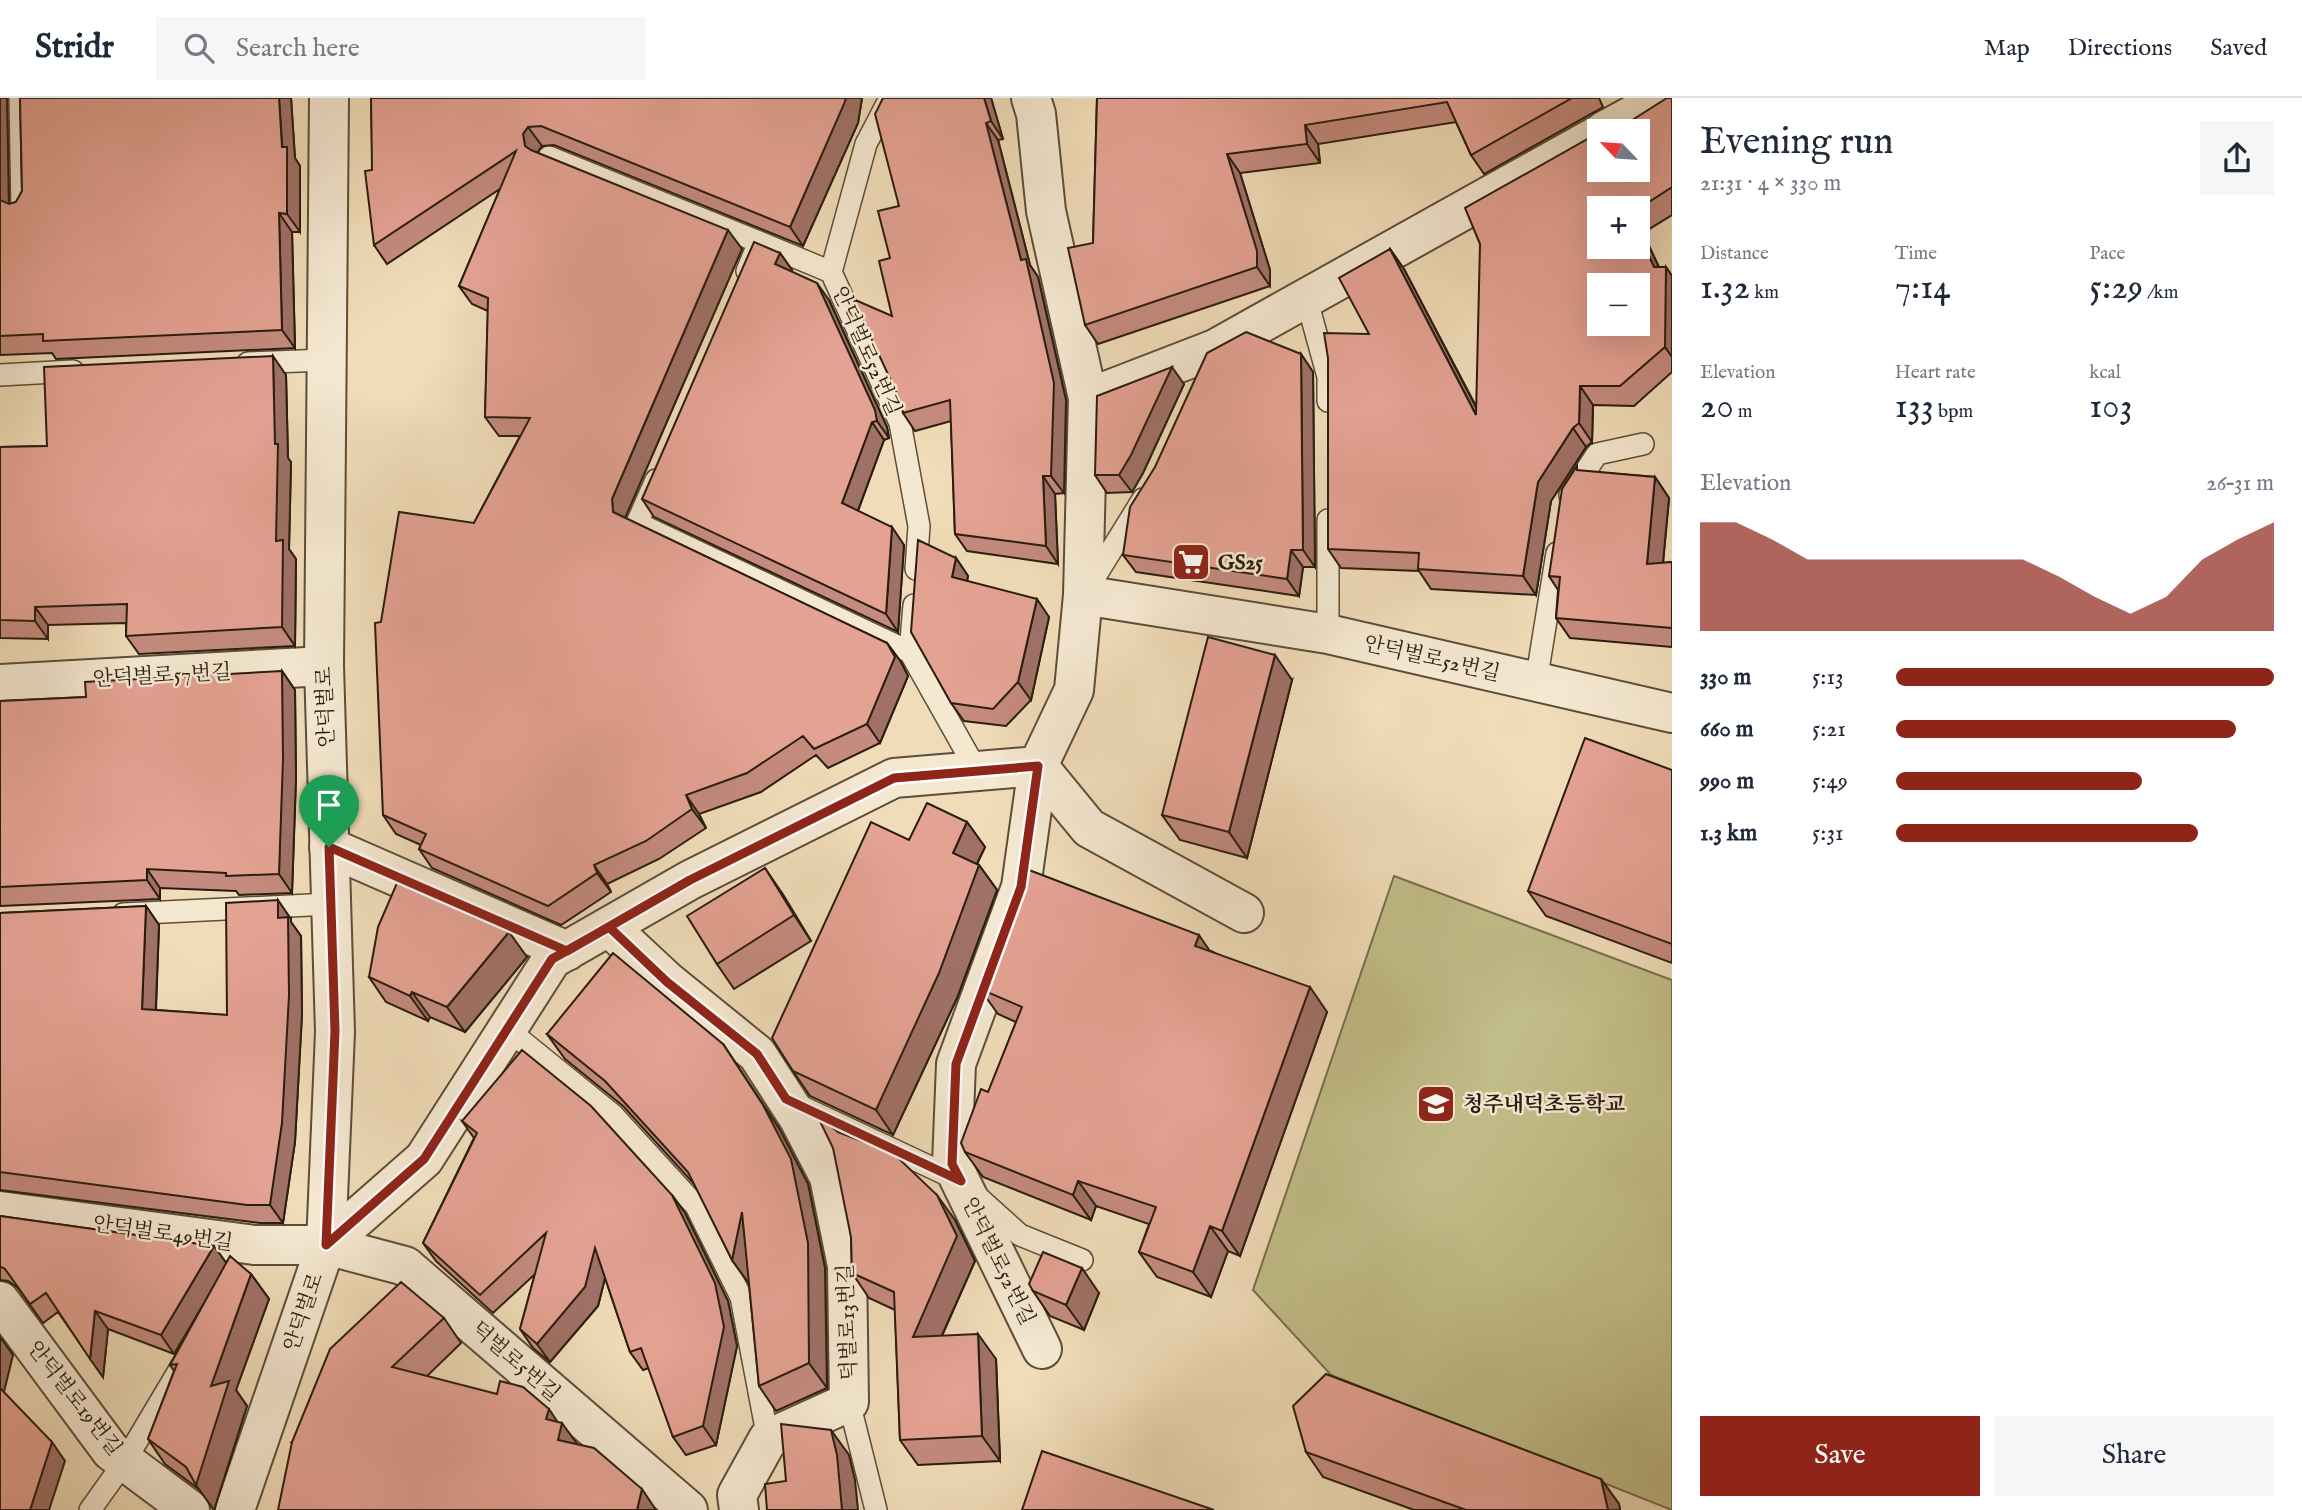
<!DOCTYPE html>
<meta charset="utf-8">
<style>
:root{--surface:#fff;--page:#f6f6f7;--text:#1f2937;--muted:#747a83;--line:#e0e1e3;--accent:#8f2418}
body{margin:0;font-family:"IM FELL English","Noto Serif KR",serif;background:var(--page);color:var(--text);height:100vh;display:flex;flex-direction:column;font-size:26px;white-space:nowrap}
*{box-sizing:border-box;margin:0}
p{font-size:23px;color:var(--muted)}
.icon{flex:none;width:38px;height:38px;fill:none;stroke:currentColor;stroke-width:2;stroke-linecap:round;stroke-linejoin:round}
.map{position:relative;flex:1;overflow:hidden}
.sheet{display:flex;flex-direction:column;background:var(--surface);width:630px}
.sheet>*{flex:none}
.needle{width:46px;rotate:295deg}
.controls{position:absolute;left:1587px;top:21px;display:grid;gap:14px}
.controls a{display:grid;place-items:center;width:63px;height:63px;border-radius:0px;background:var(--surface);box-shadow:0 7px 28px #0002;font-size:35px}
.pin{position:absolute;display:grid;place-items:center;width:60px;height:60px;color:#fff;margin:-72px -30px;border-radius:50% 50% 50% 0;rotate:-45deg;box-shadow:0 0 7px #0007}
.pin .icon{rotate:45deg}
.round{display:grid;place-items:center;flex:none;width:74px;height:74px;border-radius:0px;background:var(--page)}
.headline{display:flex;align-items:center;justify-content:space-between;height:119px;padding:0 28px}
h1{font-size:38px;font-weight:600;line-height:52px}
.figures{display:grid;grid-template-columns:repeat(3,1fr);gap:10px;height:119px;padding:7px 28px}
.figures div{display:grid;align-content:center}
.figures b{font-size:35px;font-weight:600}
.figures small{font-size:19px;font-weight:400}
.figures p{font-size:19px}
.chart{height:196px;padding:14px 28px}
.chart p{display:flex;justify-content:space-between}
.chart svg{width:100%;height:126px;margin-top:7px;fill:var(--accent);opacity:.7}
.button{display:flex;gap:14px;margin-top:auto;padding:14px 28px}
.button a{flex:1;height:80px;border-radius:0px;background:var(--accent);color:#fff;font-size:28px;font-weight:600;line-height:80px;text-align:center}
.button a+a{background:var(--page);color:var(--text)}
ul{padding:0 28px;list-style:none;font-size:23px}
li{display:grid;grid-template-columns:112px 84px 1fr;align-items:center;height:52px}
li i{height:18px;border-radius:9px;background:var(--accent)}
header{display:flex;align-items:center;gap:42px;box-sizing:border-box;height:98px;padding:0 35px;background:var(--surface);border-bottom:2px solid var(--line)}
header strong{font-size:33px}
nav{display:flex;gap:38px;margin-inline-start:auto;font-size:24px}
.search{width:490px;height:63px;background:var(--page);display:flex;align-items:center;gap:18px;box-sizing:border-box;padding:0 24px;border-radius:0px;color:var(--muted);font-size:26px}
main{display:flex;flex:1;min-height:0}
.map>svg:first-child{display:block}
</style>
<header>
<strong>Stridr</strong>
<div class="search"><svg class="icon" aria-label="search" viewBox="0 0 24 24"><circle cx="10" cy="10" r="6"/><path d="M15 15l6 6"/></svg>Search here</div>
<nav><a>Map</a><a>Directions</a><a>Saved</a></nav>
</header>
<main>
<div class="map">
<svg width="1672" height="1412" viewBox="0 0 1672 1412">
<rect width="100%" height="100%" fill="#f0dcb8"/>
<filter id="stains"><feTurbulence type="fractalNoise" baseFrequency=".00286" numOctaves="4"/><feColorMatrix values="0 0 0 0 .2 0 0 0 0 .09 0 0 0 0 .02 0 0 0 .5 -.17"/></filter>
<radialGradient id="worn" r=".72"><stop offset=".6" stop-color="#630" stop-opacity="0"/><stop offset="1" stop-color="#630" stop-opacity=".3"/></radialGradient>
<path fill="#c2be89" stroke="#766e4c" stroke-width="2" d="M1394,778L1672,882V1412L1331,1277L1253,1192Z"/>
<g fill="none" stroke-linecap="round" stroke-linejoin="round">
<defs>
<path id="service" d="M20,0L22,112
M549,59L759,144
M747,173L759,144L831,174L900,325L919,428L916,471
M831,174L866,46L890,0
M1306,199L1328,279V303
M248,265L326,262
M0,277L73,273
M656,382L637,425L910,554
M1570,397L1597,356L1643,346
M1088,490L1143,401
M914,507L910,554L977,673
M1328,536V422
M1536,584L1557,455
M123,816L330,806
M507,931L613,1017L696,1108L741,1199L768,1341
M794,1005L960,1083L1020,1137L1082,1162
M849,1304L876,1412
M90,1412L125,1363L181,1269"/>
<path id="minor" d="M1604,33L1664,0
M1088,300L1215,251L1600,36
M1083,497L1328,536L1672,615
M0,586L324,568
M1038,668L1021,789L956,966L952,1066L1042,1251
M1038,668L1089,730L1244,815
M329,749L567,853
M609,829L667,883L757,956L799,1021L829,1079L847,1168L849,1304L768,1341L737,1397L739,1412
M0,1113L254,1147H326L405,1168L688,1412
M326,1147L424,1061L552,861L690,782L894,680L1038,668L1074,592L1083,497L1088,300L1046,113L1036,16L1031,0
M0,1203L111,1353L190,1412"/>
<path id="tertiary" d="M235,1412L326,1147L335,934L324,568L329,0"/>
</defs>
<use href="#service" stroke="#5c4d3a" stroke-width="24"/>
<use href="#minor" stroke="#5c4d3a" stroke-width="42"/>
<use href="#tertiary" stroke="#5c4d3a" stroke-width="42"/>
<use href="#service" stroke="#f5e8d1" stroke-width="21"/>
<use href="#minor" stroke="#f5e8d1" stroke-width="38"/>
<use href="#tertiary" stroke="#f5e8d1" stroke-width="38"/>
</g>
<path fill="#c48b7e" stroke="#2a1d10" stroke-width="2" fill-rule="evenodd" d="M0,0H7L9,106L16,104L22,93L20,0H291L295,60L300,68V134H292L295,250L56,261L52,255L0,257Z
M371,0H862L858,25L803,148L554,47L542,48L537,55L742,151L625,420L887,545L901,564L908,578L880,645L828,670L816,657L761,694L699,716L706,730L659,761L607,786L611,794L561,827L432,770L419,751L421,747L396,736L383,717L381,524L474,425L520,338H499L485,319L488,213L472,206L459,188L500,91L387,166L374,147Z
M883,0H991L1003,41L998,42L1030,167L1038,179L1066,302L1064,395L1055,396L1058,466L967,453L955,436L951,323L915,333L903,315L892,218L890,160L899,108Z
M1097,0H1599L1603,9L1484,76L1471,57L1456,24L1318,46L1320,65L1240,75L1270,172V188L1098,246L1085,227L1093,145Z
M1672,0V117L1643,135L1659,169H1666L1672,178V274L1634,308L1593,307L1592,344L1586,349L1551,403L1536,497L1431,491L1419,473L1341,470L1328,451L1369,236L1390,151L1404,171L1477,310L1600,72ZM1600,110H1638V149Z
M780,155L792,172L791,173L829,202L887,329L889,340L884,342L858,413L904,447L898,534L654,419L642,401Z
M1301,256L1313,274L1315,469H1303L1299,498L1136,474L1123,457Z
M286,277L288,360L291,364L289,451L296,461L295,548L139,556L126,538V525L48,527V541L0,540V349L47,348Z
M1184,286L1143,375L1132,394L1107,395L1095,377Z
M1581,373L1655,379L1669,400L1663,465L1672,464V549L1570,540L1556,520L1558,492L1549,478Z
M956,460L968,478L967,483L1049,519L1031,602L1006,628L964,623L951,605Z
M282,573L295,592L296,680L292,795L239,797L236,793L160,790V801L0,808V603L86,599Z
M1292,582L1247,760L1180,742L1162,717Z
M1672,672V865L1546,818L1528,793Z
M967,724L985,749L977,766L979,767L997,792L957,900L893,1037L810,998L793,973L909,742Z
M782,795L811,843L734,891L717,866Z
M146,808L159,827L156,912L227,917L291,821V824L301,838L302,916L295,1044L283,1125H260L0,1092V815Z
M1211,853L1327,914L1240,1158L1228,1153L1211,1199L1157,1179L1139,1154L1149,1126L1096,1108L1091,1122L983,1079L965,1054L1016,924L998,916L980,891Z
M527,859L465,934L430,919L428,923L386,904L369,879Z
M547,936L723,946L780,1032L808,1086L825,1170L827,1290L776,1313L759,1288L749,1186L732,1162L695,1087L623,1008L565,961Z
M462,1023L672,1097L685,1115L728,1203L737,1248L716,1347L686,1357L673,1339L649,1270L643,1272L630,1254L605,1180L598,1208L550,1264L533,1250L520,1231L535,1176L493,1215L436,1163L423,1145L474,1040Z
M838,1034L955,1122L975,1163L942,1238L996,1261L1000,1363L918,1367L900,1342L895,1212L869,1200L852,1175L851,1139Z
M0,1118L214,1148L226,1165L251,1176L269,1201L236,1292L247,1308L214,1412L200,1392L165,1366L148,1341L174,1273L170,1267L205,1203L174,1256L108,1231L103,1279L58,1214L43,1225L18,1190L8,1183L0,1182Z
M1033,1193L1099,1195L1084,1232L1050,1218Z
M444,1220L461,1245L427,1278L558,1324L577,1346L292,1344Z
M1306,1354L1601,1381L1619,1406L1620,1412H1414L1323,1379Z"/>
<path fill="#a07167" stroke="#2a1d10" stroke-width="2" d="M0,0H7L9,112L0,103Z
M279,0H291L295,60L300,68V134L287,116Z
M846,0H862L858,25L803,148L790,129Z
M984,0H991L1003,41L991,23Z
M986,25L998,42L1030,167L1038,179L1066,302L1064,395L1051,378L1021,162Z
M1305,27L1318,46L1320,65L1307,46Z
M528,29L542,48L537,55L538,66L525,48L523,36Z
M1227,56L1240,75L1270,172V188L1257,169Z
M279,115L292,134L295,250L282,232Z
M1638,127L1643,135L1666,185V169L1672,178V259L1665,249L1654,169L1638,134Z
M728,132L742,151L625,420L613,414L612,401Z
M1390,151L1404,171L1490,336L1476,317Z
M780,155L792,172L787,183L775,166Z
M817,185L829,202L887,329L889,340L877,323Z
M1301,256L1313,274L1315,469L1303,452Z
M273,258L286,277L288,360L291,364L289,451L296,461L295,548L282,529L276,443Z
M1172,269L1184,286L1143,375L1132,394L1119,377Z
M1580,288L1593,307L1592,344L1579,325Z
M872,324L884,342L854,423L842,405Z
M1573,330L1586,349L1551,403L1536,497L1523,478L1538,384Z
M1043,378L1055,396L1058,466L1046,448Z
M1655,379L1669,400L1661,486L1647,466Z
M892,429L904,447L898,534L886,516Z
M1291,452L1303,469L1299,498L1287,481Z
M956,460L968,478L964,497L952,479Z
M1037,501L1049,519L1031,602L1018,584Z
M35,509L48,527V541L35,523Z
M887,545L901,564L908,578L880,645L867,626Z
M1275,557L1292,582L1247,760L1229,734Z
M282,573L295,592L296,680L292,795L279,776Z
M686,697L699,716L706,730L692,711Z
M967,724L985,749L970,780L953,755Z
M594,767L607,786L611,794L597,775Z
M979,767L997,792L957,900L893,1037L876,1012Z
M765,770L782,795L811,843L794,817Z
M147,771L160,790V801L147,782Z
M278,802L291,821V824L301,838L302,916L295,1044L283,1125L270,1107Z
M146,808L159,827L155,930L142,911Z
M509,834L527,859L465,934L447,909Z
M1199,837L1216,862L1195,848Z
M1310,889L1327,914L1240,1158L1222,1133Z
M412,894L430,919L428,923L410,898Z
M723,946L780,1032L808,1086L825,1170L827,1290L809,1265Z
M1078,1083L1096,1108L1091,1122L1073,1097Z
M672,1097L685,1115L728,1203L737,1248L716,1347L703,1328Z
M937,1097L955,1122L975,1163L930,1264L913,1239Z
M742,1114L750,1187L732,1162Z
M1210,1128L1228,1153L1211,1199L1193,1174Z
M214,1148L227,1166L174,1256L161,1237Z
M595,1150L608,1168L598,1208L550,1264L537,1246Z
M1082,1170L1099,1195L1084,1232L1066,1207Z
M251,1176L269,1201L236,1292L247,1308L214,1412L196,1387L211,1288Z
M95,1213L108,1231L103,1279L90,1261Z
M978,1236L996,1261L1000,1363L982,1338Z
M0,1239L13,1257L3,1298L0,1294Z
M549,1311L561,1329L562,1325L580,1350L558,1342L546,1321Z
M831,1332L849,1357L855,1382L858,1412H842Z
M52,1344L65,1363L49,1412H30Z
M1601,1381L1619,1406L1620,1412H1608Z
M642,1391L656,1412H637Z"/>
<path fill="#e4a293" stroke="#2a1d10" stroke-width="2" fill-rule="evenodd" d="M20,0H279L282,49H287V116L279,115L282,232L43,243V236L0,238V102L9,106L16,104L22,93Z
M371,0H846L844,6L790,129L541,28L528,29L523,36L525,48L531,52L728,132L612,401L613,414L887,545L895,559L867,626L814,651L803,638L747,675L686,697L692,711L646,743L594,767L597,775L548,808L419,751L426,736L383,717L375,525L381,524L399,414L474,425L530,320L485,319L488,200L459,188L516,53L374,147L365,73L372,72Z
M883,0H984L991,23L986,25L1021,162L1026,161L1054,285L1051,378H1043L1046,448L955,436L950,302L903,315L900,302L853,201L892,218L879,163L890,160L878,113L899,108L875,16Z
M1097,0H1572L1471,57L1447,4L1305,27L1307,46L1227,56L1257,153V169L1085,227L1068,150L1093,145Z
M1667,0H1672V89L1638,111L1600,110V149H1638V134L1654,169H1666L1665,249L1620,288H1580L1579,325L1573,330L1538,384L1523,478L1418,471L1419,455L1328,451V260L1324,235L1369,236L1339,180L1390,151L1476,317L1480,146L1465,110L1600,34V72H1638V33H1615ZM1600,187H1638V226H1600Z
M754,144L780,155L775,166L817,185L875,312L877,323L872,324L842,405L892,429L886,516L642,401Z
M1246,234L1301,256L1303,452H1291L1287,481L1123,457L1130,409L1155,369L1207,255Z
M273,258L275,346H278L276,443L283,442L282,529L126,538L127,506L35,509V523L0,522V349L47,348L44,269Z
M1172,269L1131,357L1119,377H1095L1097,298Z
M1577,368V372L1655,379L1647,466L1672,464V530L1556,520L1560,479L1549,478L1562,391Z
M918,442L956,460L952,479L1037,501L1018,584L993,611L951,605L911,534Z
M1208,539L1275,557L1229,734L1162,717Z
M282,573L283,661L279,776L226,778V775L147,771V782L0,789V603L86,599L85,584Z
M1585,640L1672,672V846L1528,793Z
M927,705L967,724L953,755L979,767L939,875L876,1012L793,973L772,940L871,724L909,742Z
M765,770L794,817L717,866L687,818Z
M1029,772L1199,837L1195,848L1310,889L1222,1133L1210,1128L1193,1174L1139,1154L1156,1109L1078,1083L1073,1097L965,1054L961,1045L981,991L988,994L1022,909L980,891L1019,786L1023,788Z
M397,785L509,834L447,909L412,894L410,898L369,879L378,829Z
M278,802V820L288,819L289,897L282,1025L270,1107H247L0,1074V815L146,808L142,911L227,917L226,805Z
M613,855L723,946L763,1007L791,1061L808,1145L809,1265L759,1288L742,1114L732,1162L688,1074L605,983L547,936Z
M522,952L591,1008L672,1097L715,1185L724,1229L703,1328L673,1339L641,1250L630,1254L595,1150L585,1189L537,1246L520,1231L546,1135L480,1197L423,1145L477,1035L462,1023Z
M817,1017L838,1034L893,1055L937,1097L957,1138L913,1239L978,1236L982,1338L900,1342L894,1194L852,1175L851,1139L833,1050Z
M0,1118L214,1148L161,1237L95,1213L90,1261L46,1195L30,1206L5,1171L0,1168Z
M1043,1154L1082,1170L1066,1207L1033,1193L1029,1186Z
M230,1158L251,1176L211,1288L229,1283L196,1387L186,1369L148,1341L177,1266L170,1267Z
M401,1184L444,1220L392,1269L497,1296L500,1283L523,1289L549,1311L546,1321L562,1325L558,1342L594,1350L642,1391L637,1412H278L292,1344L330,1251Z
M1326,1276L1601,1381L1608,1412H1466L1306,1354L1293,1308Z
M0,1290L52,1344L30,1412H0Z
M781,1326L831,1332L837,1357L842,1412H767L765,1386L786,1383Z
M1042,1353L1214,1412H1022Z"/>
<g fill="none" stroke-linecap="round" stroke-linejoin="round">
<defs>
<path id="route" d="M329,749L335,933L326,1147L424,1061L552,861L609,829L667,884L757,956L786,1001L961,1083L952,1066L956,966L1021,789L1038,668L894,680L690,782L567,853L329,749"/>
</defs>
<use href="#route" stroke="#fff" stroke-width="14"/>
<use href="#route" stroke="#8f2418" stroke-width="9"/>
</g>
<defs>
<symbol id="supermarket-square" viewBox="-11 -11 22 22"><rect x="-9" y="-9" width="18" height="18" rx="4" fill="#8f2418" stroke="#f5e8d1"/><path d="M-6-5.5h2.5l.6 2H6L4.5 2H-2.5L-4.4-4H-6ZM-1.5 3.2a1.3 1.3 0 1 0 .1 0ZM3 3.2a1.3 1.3 0 1 0 .1 0Z" fill="#fff"/></symbol>
<symbol id="school-square" viewBox="-11 -11 22 22"><rect x="-9" y="-9" width="18" height="18" rx="4" fill="#8f2418" stroke="#f5e8d1"/><path d="M0-5L7-2L0 1L-7-2ZM-4 1L0 2.5L4 1V4Q0 6-4 4Z" fill="#fff"/></symbol>
</defs>
<g fill-rule="evenodd">
<use href="#supermarket-square" x="1169" y="442" width="44" height="44"/>
<use href="#school-square" x="1414" y="984" width="44" height="44"/>
</g>
<g text-anchor="middle" stroke-width="5" stroke-linejoin="round" paint-order="stroke">
<g font-size="21" fill="#2a1d10" stroke="#f5e8d1">
<text transform="translate(867 253) rotate(66)" y="7">안덕벌로52번길</text>
<text transform="translate(1432 560) rotate(13)" y="7">안덕벌로52번길</text>
<text transform="translate(162 577) rotate(-3)" y="7">안덕벌로57번길</text>
<text transform="translate(325 609) rotate(-92)" y="7">안덕벌로</text>
<text transform="translate(163 1135) rotate(8)" y="7">안덕벌로49번길</text>
<text transform="translate(999 1163) rotate(64)" y="7">안덕벌로52번길</text>
<text transform="translate(303 1214) rotate(-71)" y="7">안덕벌로</text>
<text transform="translate(847 1224) rotate(-92)" y="7">덕벌로13번길</text>
<text transform="translate(516 1263) rotate(41)" y="7">덕벌로5번길</text>
<text transform="translate(75 1300) rotate(52)" y="7">안덕벌로19번길</text>
</g>
<g font-size="21" font-weight="bold" fill="#2a1d10" stroke="#f5e8d1" text-anchor="start">
<text x="1218" y="471">GS25</text>
<text x="1463" y="1013">청주내덕초등학교</text>
</g>
</g>
<rect width="100%" height="100%" filter="url(#stains)"/>
<rect width="100%" height="100%" fill="url(#worn)"/>
</svg>
<div class="controls">
<a><svg class="needle" viewBox="-14 -14 28 28"><path d="M0-13l5 13h-10z" fill="#e53935"/><path d="M0 13l5-13h-10z" fill="#747a83"/></svg></a>
<a>+</a>
<a>−</a>
</div>
<div class="pin" style="left:329px;top:749px;background:#1e9e55"><svg class="icon" aria-label="arrive" viewBox="0 0 24 24"><path d="M6 21V4h12l-3 4 3 4H6"/></svg></div>
</div>
<section class="sheet">
<div class="headline"><div><h1>Evening run</h1><p>21:31 · 4 × 330 m</p></div><a class="round"><svg class="icon" aria-label="share" viewBox="0 0 24 24"><path d="M12 15V3M7 8l5-5 5 5M5 13v7h14v-7"/></svg></a></div>
<div class="figures">
<div><p>Distance</p><b>1.32<small> km</small></b></div>
<div><p>Time</p><b>7:14</b></div>
<div><p>Pace</p><b>5:29<small> /km</small></b></div>
</div>
<div class="figures">
<div><p>Elevation</p><b>20<small> m</small></b></div>
<div><p>Heart rate</p><b>133<small> bpm</small></b></div>
<div><p>kcal</p><b>103</b></div>
</div>
<div class="chart"><p><span>Elevation</span>26–31 m</p>
<svg viewBox="0 0 160 44" preserveAspectRatio="none"><path d="M0 44V6L10 6L20 12L30 19L40 19L50 19L60 19L70 19L80 19L90 19L100 25L110 32L120 38L130 32L140 19L150 12L160 6V44z"/></svg>
</div>
<ul>
<li><b>330 m</b>5:13<i style="width:100%"></i></li>
<li><b>660 m</b>5:21<i style="width:90%"></i></li>
<li><b>990 m</b>5:49<i style="width:65%"></i></li>
<li><b>1.3 km</b>5:31<i style="width:80%"></i></li>
</ul>
<div class="button"><a>Save</a><a>Share</a></div>
</section>
</main>
